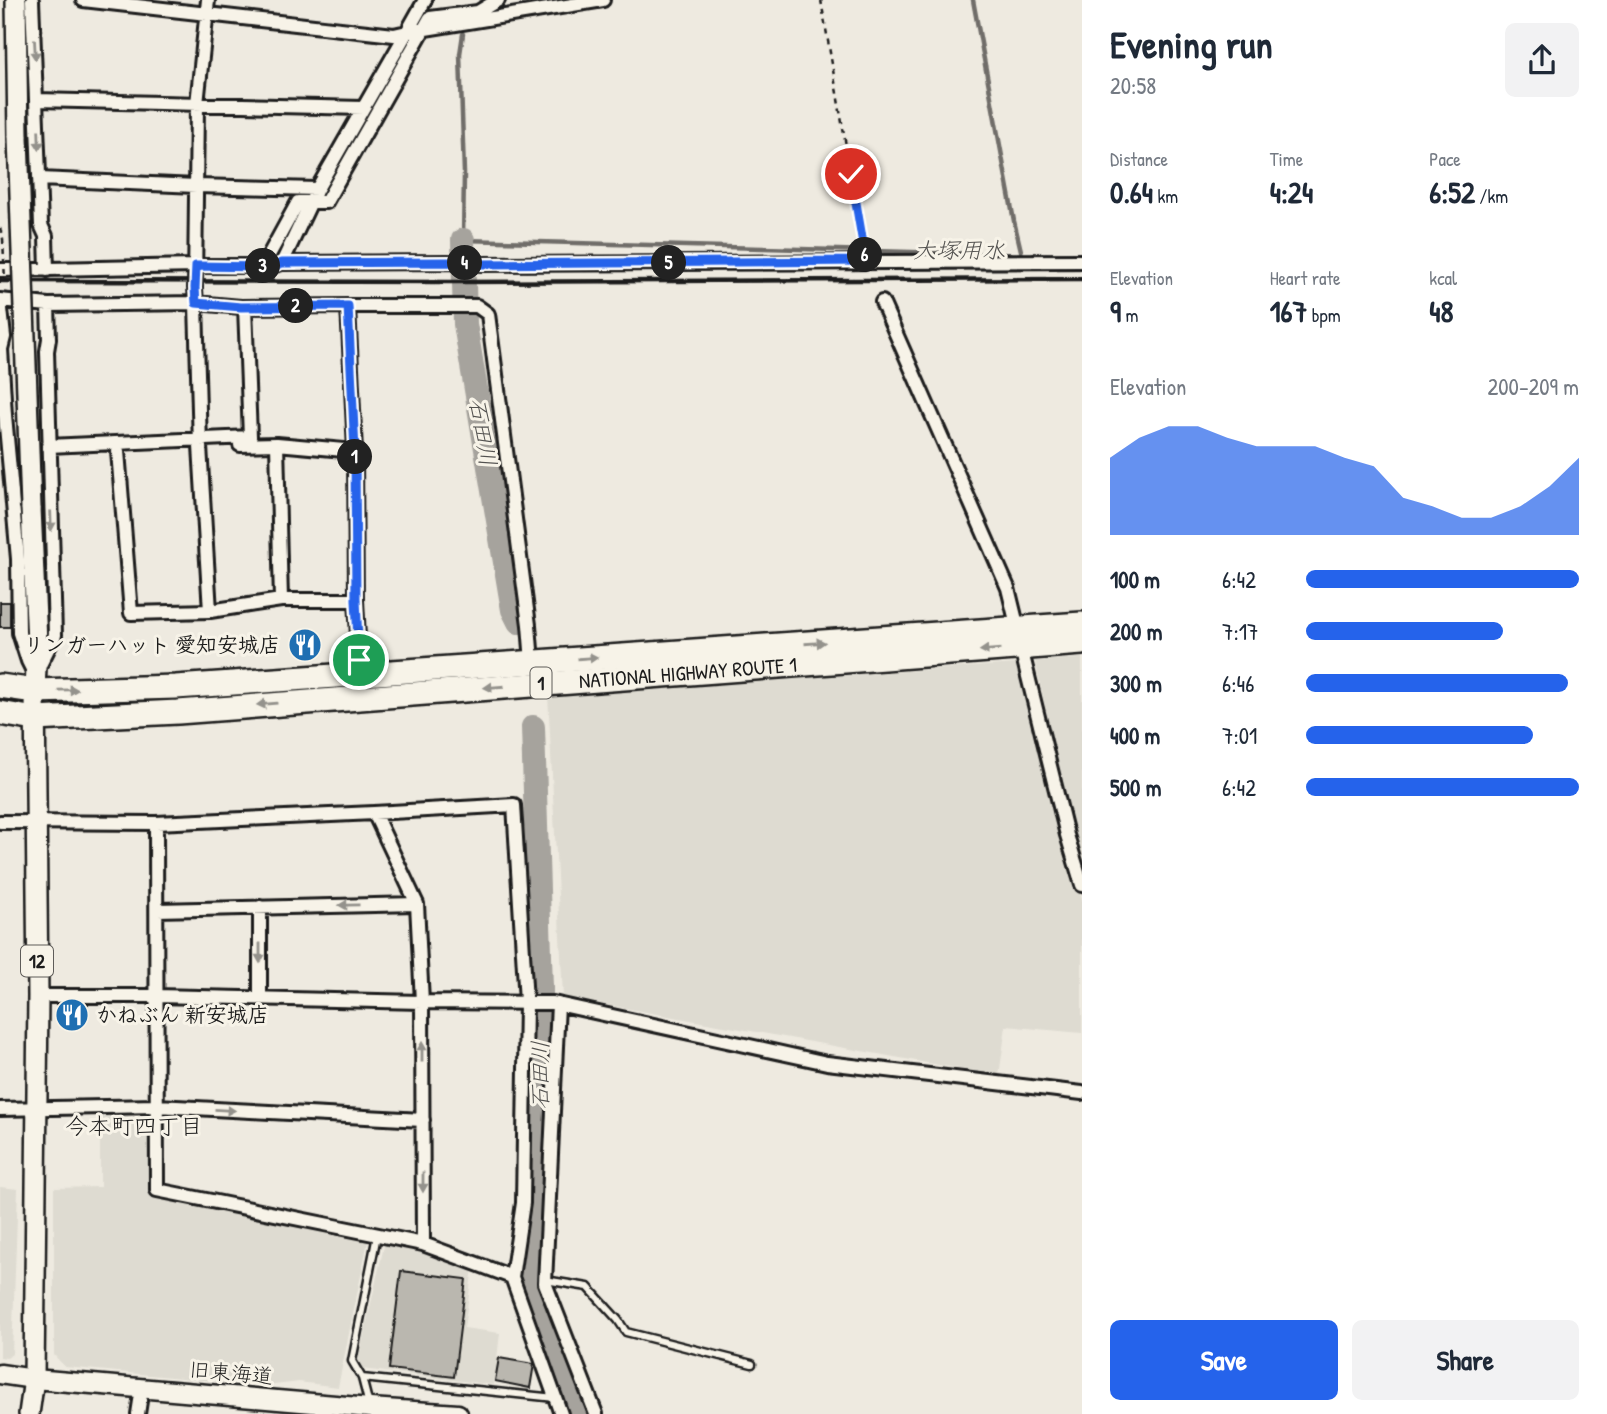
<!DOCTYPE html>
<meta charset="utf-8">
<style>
:root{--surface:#fff;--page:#f2f2f3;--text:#1f2937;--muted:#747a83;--accent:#2563eb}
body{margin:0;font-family:"Patrick Hand","Klee One",sans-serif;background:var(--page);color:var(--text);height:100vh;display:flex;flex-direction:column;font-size:26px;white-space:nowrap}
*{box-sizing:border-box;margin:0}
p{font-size:23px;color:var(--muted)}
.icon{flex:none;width:38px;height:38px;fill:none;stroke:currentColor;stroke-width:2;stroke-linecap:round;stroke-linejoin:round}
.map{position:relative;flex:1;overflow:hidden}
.side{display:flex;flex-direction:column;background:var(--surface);width:525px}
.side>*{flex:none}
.pin{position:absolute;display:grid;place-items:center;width:60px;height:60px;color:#fff;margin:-30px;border:4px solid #fff;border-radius:50%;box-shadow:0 2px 7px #0007}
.km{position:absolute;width:35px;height:35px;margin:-18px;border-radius:50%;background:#222;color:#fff;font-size:19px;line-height:35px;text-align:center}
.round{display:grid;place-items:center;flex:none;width:74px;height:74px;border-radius:10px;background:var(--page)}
.head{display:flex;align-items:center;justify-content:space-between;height:119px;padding:0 28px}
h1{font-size:38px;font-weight:700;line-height:52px}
.figures{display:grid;grid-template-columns:repeat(3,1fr);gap:10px;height:119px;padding:7px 28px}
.figures div{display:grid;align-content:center}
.figures b{font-size:30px;font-weight:700}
.figures small{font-size:19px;font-weight:400}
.figures p{font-size:19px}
.chart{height:196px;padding:14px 28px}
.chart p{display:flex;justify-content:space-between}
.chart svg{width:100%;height:126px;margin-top:7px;fill:var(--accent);opacity:.7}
.primary-button{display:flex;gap:14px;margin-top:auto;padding:14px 28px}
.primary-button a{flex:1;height:80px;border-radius:10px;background:var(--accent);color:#fff;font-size:28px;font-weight:700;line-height:80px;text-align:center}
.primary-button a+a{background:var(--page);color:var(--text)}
ul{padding:0 28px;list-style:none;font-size:23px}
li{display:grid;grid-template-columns:112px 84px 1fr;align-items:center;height:52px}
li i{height:18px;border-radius:9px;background:var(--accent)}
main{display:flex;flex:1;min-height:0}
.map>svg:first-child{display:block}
</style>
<main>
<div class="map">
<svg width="1082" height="1414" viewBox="0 0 1082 1414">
<rect width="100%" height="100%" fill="#eeeae0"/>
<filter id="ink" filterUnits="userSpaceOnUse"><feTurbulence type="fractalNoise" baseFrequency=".0143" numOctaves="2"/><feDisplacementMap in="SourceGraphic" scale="14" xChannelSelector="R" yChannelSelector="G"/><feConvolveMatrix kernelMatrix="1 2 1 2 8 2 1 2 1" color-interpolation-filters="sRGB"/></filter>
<g filter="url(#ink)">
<path fill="#dedbd1" d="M1082,658V863L1071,825L1035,661Z
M1016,664L1082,900V1033L1006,1026L999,1076L563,997L548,694Z
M148,1115L149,1193L368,1241L338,1387L299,1382L266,1386L65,1367L54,1355V1188L100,1187V1116Z
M0,1187L18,1189L12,1354L7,1358L0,1357Z
M389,1243L422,1250L473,1268L464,1328L500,1333L494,1385L362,1369L358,1360L384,1246Z"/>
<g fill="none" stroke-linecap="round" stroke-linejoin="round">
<path stroke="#6f6d69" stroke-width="4.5" d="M463,34L460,54L464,173L463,240L1022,255L1014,221L973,0
M883,268H1082"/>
<path stroke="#a6a39d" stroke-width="24" d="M463,240L465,324L513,610L519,622
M533,727L541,988V1106L529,1255V1280L577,1414"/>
</g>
<path fill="#bab7af" stroke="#1c1c1c" stroke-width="2" d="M0,602H10V627H0Z
M401,1271L466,1279L454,1377L389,1369Z
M499,1358L534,1364L530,1388L495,1381Z"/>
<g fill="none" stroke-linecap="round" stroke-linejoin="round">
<defs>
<path id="lane" d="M545,1280L588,1287L618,1320L626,1332L752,1364
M362,1378L352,1361L377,1235
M369,1405L362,1378L555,1398"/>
<path id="street" d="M32,0L41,225L46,236L47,270
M83,0L394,35L407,32L425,0
M208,0L197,104L195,288L196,303L200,446L210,611
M37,100L363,108
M40,179L196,186L317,189
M282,263L448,262L482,264L1082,261
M263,266L298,202H326L430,18L478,12L498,0
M0,270L196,266H271L282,263L317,189L407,32L603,0
M0,300L48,305L196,303L241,307L348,306L355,451L356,600L360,674
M0,300L4,337L1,349L5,415L18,559L19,633L28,661L33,671
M882,302L1008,588L1018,629
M348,306H477L488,314L529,625L532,662
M277,444L281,600
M240,445L277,444L355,451
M48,446L250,437L245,307
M118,451L131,613L210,611L281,600H356
M1021,648L1067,835L1082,885
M40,665L55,635L47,351L49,339L48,305
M374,813L417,904L422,1002L423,1244
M0,822L156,823L374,813L514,805L526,1002L523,1203L512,1277
M156,823L157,1190L423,1244L512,1277L561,1414
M157,910L417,904
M38,996H156L422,1002L553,1003L827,1063L1082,1093
M260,998V907
M558,1004L545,1283L596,1414
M0,1109L157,1106L423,1120
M138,1414L142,1388"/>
<path id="secondary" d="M0,1374L34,1379L370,1408L458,1414"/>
<path id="primary" d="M16,0L18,137
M29,1414L34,1379L38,996L35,691L37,643L31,508"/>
<g id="highway">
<path d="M0,686L35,691L176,687L1082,624"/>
<path id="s1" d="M0,713L35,719L178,712L1082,643"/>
</g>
</defs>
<use href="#lane" stroke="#1c1c1c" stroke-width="11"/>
<use href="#street" stroke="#1c1c1c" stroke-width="18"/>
<use href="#secondary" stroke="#1c1c1c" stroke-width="23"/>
<use href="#primary" stroke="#1c1c1c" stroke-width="24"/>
<use href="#highway" stroke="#1c1c1c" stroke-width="28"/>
<path stroke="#1c1c1c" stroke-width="2.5" stroke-dasharray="5 5" stroke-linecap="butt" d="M821,0L864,251
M0,228L3,239"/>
<use href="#lane" stroke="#f7f3e8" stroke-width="6"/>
<use href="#street" stroke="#f7f3e8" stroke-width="12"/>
<use href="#secondary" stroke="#f7f3e8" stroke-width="18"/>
<use href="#primary" stroke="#f7f3e8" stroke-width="19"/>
<use href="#highway" stroke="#f7f3e8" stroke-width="23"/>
<path stroke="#1c1c1c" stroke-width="4.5" d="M0,281L453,282L1082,279"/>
<defs>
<path id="primary-bridge" d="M18,137L31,508"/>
</defs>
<use href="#primary-bridge" stroke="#1c1c1c" stroke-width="24" stroke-linecap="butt"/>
<path stroke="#1c1c1c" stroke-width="2.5" stroke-dasharray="5 5" stroke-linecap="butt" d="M3,239L5,281"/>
<use href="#primary-bridge" stroke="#f7f3e8" stroke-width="19"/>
</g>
<defs><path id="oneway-solid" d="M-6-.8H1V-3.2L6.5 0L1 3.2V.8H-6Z" transform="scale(1.75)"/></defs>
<g fill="#94928c">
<use href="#oneway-solid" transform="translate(35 50) rotate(87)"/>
<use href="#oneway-solid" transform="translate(39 140) rotate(88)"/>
<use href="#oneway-solid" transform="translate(51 521) rotate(88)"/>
<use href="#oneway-solid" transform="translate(815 643) rotate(-4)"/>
<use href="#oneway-solid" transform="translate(990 650) rotate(176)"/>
<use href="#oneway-solid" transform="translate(588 658) rotate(-4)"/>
<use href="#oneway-solid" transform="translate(494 687) rotate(176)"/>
<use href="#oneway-solid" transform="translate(68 690) rotate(-1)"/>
<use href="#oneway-solid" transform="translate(267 704) rotate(175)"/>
<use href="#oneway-solid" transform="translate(349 905) rotate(179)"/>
<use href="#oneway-solid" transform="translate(260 953) rotate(90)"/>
<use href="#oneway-solid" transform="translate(422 1052) rotate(-90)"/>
<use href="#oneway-solid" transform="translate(225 1110) rotate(3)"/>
<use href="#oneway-solid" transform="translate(423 1182) rotate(90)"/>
</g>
</g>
<g fill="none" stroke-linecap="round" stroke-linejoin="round" filter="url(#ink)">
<defs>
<path id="route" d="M359,660L356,600L355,451L348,306L241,307L196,303L195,288L196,266L271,267L282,263L448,262L482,264L866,261L851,174"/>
</defs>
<use href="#route" stroke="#fff" stroke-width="14"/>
<use href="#route" stroke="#2563eb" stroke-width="9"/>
</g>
<defs>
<symbol id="restaurant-disc" viewBox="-11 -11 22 22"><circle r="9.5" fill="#1f6fb2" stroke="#f7f3e8"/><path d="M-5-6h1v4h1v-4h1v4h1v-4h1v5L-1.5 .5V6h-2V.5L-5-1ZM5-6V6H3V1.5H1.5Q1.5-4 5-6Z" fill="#fff"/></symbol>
</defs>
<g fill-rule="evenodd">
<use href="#restaurant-disc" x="286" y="626" width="38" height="38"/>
<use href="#restaurant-disc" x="53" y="996" width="38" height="38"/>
</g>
<g text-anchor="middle" stroke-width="6" stroke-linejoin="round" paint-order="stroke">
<g fill="#f7f3e8" stroke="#5e5c59" stroke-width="2">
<rect x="530.5" y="667.5" width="21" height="31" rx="5"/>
<rect x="21" y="945.5" width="32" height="31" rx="5"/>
</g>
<g font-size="19" font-weight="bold" fill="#1c1c1c">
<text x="541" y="690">1</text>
<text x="37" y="968">12</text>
</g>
<g font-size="21" font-weight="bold" fill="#1c1c1c" stroke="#f7f3e8" text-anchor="end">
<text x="280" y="652">リンガーハット 愛知安城店</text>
<text x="96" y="1022" text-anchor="start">かねぶん 新安城店</text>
</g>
<g font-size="21" fill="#1c1c1c" stroke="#f7f3e8">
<text dy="7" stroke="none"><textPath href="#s1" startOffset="690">NATIONAL HIGHWAY ROUTE 1</textPath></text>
<text transform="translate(231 1373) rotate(5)" y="7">旧東海道</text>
</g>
<g font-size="23" font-style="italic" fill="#535250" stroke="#f7f3e8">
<text x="959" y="258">大塚用水</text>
<text transform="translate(483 432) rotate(80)" y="8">石田川</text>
<text transform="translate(540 1075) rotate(-90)" y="8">石田川</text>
</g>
<g font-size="23" fill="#1c1c1c" stroke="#f7f3e8">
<text x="134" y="1134">今本町四丁目</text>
</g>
</g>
</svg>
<div class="pin" style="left:359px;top:660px;background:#1e9e55"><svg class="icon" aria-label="arrive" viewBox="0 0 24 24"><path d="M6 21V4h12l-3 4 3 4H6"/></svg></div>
<div class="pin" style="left:851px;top:174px;background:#d93025"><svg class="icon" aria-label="check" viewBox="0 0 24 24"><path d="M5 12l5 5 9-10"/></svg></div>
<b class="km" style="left:355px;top:457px">1</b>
<b class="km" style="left:296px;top:306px">2</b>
<b class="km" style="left:263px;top:266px">3</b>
<b class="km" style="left:465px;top:263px">4</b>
<b class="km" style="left:669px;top:263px">5</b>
<b class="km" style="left:865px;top:255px">6</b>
</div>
<section class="side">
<div class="head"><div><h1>Evening run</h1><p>20:58</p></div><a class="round"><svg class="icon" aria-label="share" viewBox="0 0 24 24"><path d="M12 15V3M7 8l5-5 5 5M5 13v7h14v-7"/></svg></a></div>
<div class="figures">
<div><p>Distance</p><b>0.64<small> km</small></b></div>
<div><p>Time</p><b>4:24</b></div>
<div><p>Pace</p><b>6:52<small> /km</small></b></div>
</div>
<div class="figures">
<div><p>Elevation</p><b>9<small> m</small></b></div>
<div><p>Heart rate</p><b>167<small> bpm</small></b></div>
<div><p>kcal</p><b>48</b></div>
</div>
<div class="chart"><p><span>Elevation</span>200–209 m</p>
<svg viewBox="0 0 160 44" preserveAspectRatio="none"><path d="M0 44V17L10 10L20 6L30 6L40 10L50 13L60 13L70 13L80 17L90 20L100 31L110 34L120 38L130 38L140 34L150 27L160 17V44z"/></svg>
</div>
<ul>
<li><b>100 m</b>6:42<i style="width:100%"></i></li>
<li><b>200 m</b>7:17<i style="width:72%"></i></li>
<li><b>300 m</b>6:46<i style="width:96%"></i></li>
<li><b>400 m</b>7:01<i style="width:83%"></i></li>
<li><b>500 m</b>6:42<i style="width:100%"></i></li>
</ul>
<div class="primary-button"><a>Save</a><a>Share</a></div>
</section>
</main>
